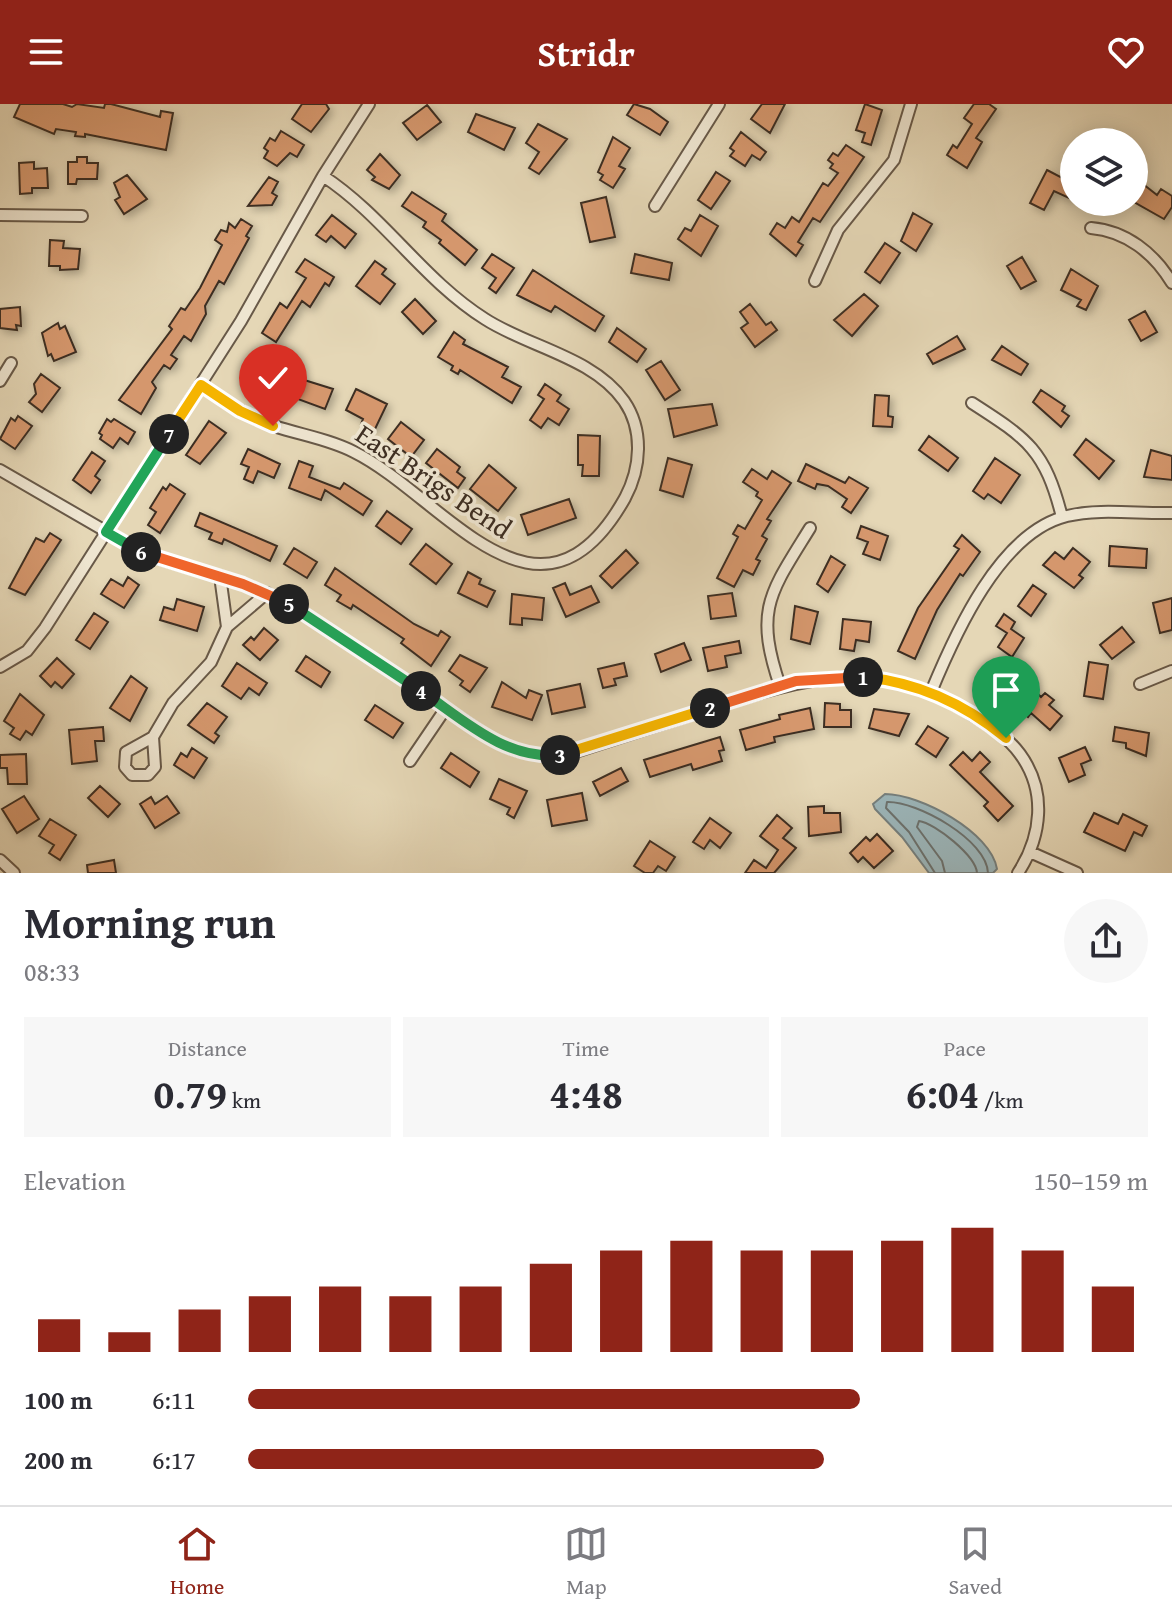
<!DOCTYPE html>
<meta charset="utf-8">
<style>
:root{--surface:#fff;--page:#f7f7f7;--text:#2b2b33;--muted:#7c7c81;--line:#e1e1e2;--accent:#8f2418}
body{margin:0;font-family:"Gentium Book Plus",serif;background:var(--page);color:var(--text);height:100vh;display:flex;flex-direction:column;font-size:30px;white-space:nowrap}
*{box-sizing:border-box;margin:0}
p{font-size:26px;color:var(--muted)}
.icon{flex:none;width:44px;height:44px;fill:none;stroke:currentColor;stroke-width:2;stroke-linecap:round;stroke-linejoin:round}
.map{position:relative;height:769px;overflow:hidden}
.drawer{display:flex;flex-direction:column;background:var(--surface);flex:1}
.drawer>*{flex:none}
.fabs{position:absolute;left:1060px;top:24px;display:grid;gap:16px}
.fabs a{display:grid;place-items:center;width:88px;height:88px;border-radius:50%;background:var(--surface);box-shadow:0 4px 20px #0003;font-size:40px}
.pin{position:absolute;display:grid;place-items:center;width:68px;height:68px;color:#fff;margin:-82px -34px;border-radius:50% 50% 50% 0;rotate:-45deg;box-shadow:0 0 8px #0007}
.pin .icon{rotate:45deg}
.km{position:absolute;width:40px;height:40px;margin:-20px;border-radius:50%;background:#222;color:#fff;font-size:22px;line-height:40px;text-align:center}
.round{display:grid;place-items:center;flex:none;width:84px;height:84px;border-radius:42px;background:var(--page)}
.summary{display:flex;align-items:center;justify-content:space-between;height:136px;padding:0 24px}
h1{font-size:44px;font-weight:600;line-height:60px}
.stats{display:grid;grid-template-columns:repeat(3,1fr);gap:12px;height:136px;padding:8px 24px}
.stats div{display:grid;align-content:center;border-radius:0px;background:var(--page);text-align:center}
.stats b{font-size:40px;font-weight:600}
.stats small{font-size:22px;font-weight:400}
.stats p{font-size:22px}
.chart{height:224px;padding:16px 24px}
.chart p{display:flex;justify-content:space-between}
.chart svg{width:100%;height:144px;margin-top:8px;stroke:var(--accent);stroke-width:6}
ul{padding:0 24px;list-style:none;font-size:26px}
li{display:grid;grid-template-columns:128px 96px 1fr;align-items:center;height:60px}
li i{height:20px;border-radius:10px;background:var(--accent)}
header{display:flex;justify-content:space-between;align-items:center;height:104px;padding:0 24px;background:var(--accent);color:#fff;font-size:36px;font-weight:600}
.tab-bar{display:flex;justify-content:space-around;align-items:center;height:112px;border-top:2px solid var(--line);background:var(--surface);font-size:22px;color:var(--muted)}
.tab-bar a{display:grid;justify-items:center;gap:4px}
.tab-bar .on{color:var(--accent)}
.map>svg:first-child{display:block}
</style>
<header><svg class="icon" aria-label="menu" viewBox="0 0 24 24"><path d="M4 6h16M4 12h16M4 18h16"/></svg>Stridr<svg class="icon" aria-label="heart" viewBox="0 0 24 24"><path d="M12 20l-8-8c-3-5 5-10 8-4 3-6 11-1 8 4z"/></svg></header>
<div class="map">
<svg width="1172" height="769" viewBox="0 0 1172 769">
<defs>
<filter id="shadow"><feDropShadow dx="3.5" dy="3.5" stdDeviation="4" flood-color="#0004"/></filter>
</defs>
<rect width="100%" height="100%" fill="#e5d7b6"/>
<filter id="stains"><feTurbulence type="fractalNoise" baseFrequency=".0025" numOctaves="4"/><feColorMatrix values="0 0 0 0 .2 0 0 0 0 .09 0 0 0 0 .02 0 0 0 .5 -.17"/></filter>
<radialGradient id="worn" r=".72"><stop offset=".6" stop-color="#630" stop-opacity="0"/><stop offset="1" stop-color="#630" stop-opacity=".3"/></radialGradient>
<path fill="#9cb6ba" stroke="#76807e" stroke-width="2" d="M885,690C920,690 991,728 997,765L993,769H929L902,733L875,705L873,700Z"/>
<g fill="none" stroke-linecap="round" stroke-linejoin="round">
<path stroke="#6d726e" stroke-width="2" d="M935,769L909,728L886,704L887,698C917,697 987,736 988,769
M945,769L942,757L917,723L919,717C935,719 976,752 977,769"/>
</g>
<path fill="#d5976d" stroke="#3e2f23" stroke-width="2" filter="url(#shadow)" d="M20,0H63L72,3L77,0L104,4L105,0H111L160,13L161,7L173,9L166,46L85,30V33L75,32L76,28L56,25L54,30L14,13Z
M302,0H326L329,5L311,28L292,15Z
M634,0L650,5L668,18L660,31L627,11Z
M762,0H785L770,29L751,15Z
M865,0L882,6L871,41L862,38L865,29L856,26Z
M974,0H989L996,5L976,34L982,38L967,64L947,51L953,41L957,44L972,20L964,14Z
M427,1L441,18L417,36L403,19Z
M476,10L515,24L504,46L468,28Z
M538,20L567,35L539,70L529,64L539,48L526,39Z
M281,27L304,41L297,53L290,49L277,62L264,54L268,47L264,44L270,34L275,37Z
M741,28L766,48L760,56L752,51L745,62L730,52L734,47L730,44Z
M613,33L630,44L619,62L625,65L613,84L600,76L603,71L598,68Z
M846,41L864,53L820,118L813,114L798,138L803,141L796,152L770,130L777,119L785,124L792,113L799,118L823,79L828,82L838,69L830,64L833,60L828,56L833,49L838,52Z
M380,50L400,71L389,85L372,76L375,73L367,66Z
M77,53H87V59H98L97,75H77L76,80H68V58H77Z
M34,58V65L47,64L48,84H32V89L20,90L19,59Z
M1047,66L1074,80V84L1069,94L1054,87L1044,106L1030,99Z
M716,68L730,77L711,105L698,96Z
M127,71L147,95L124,110L115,96L120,93L114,79Z
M269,73L278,78L272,89L277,92L272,101L248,102Z
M1143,80L1157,91L1161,85L1172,92V103L1164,115L1134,98Z
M412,88L446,110L442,117L477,146L465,161L439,139L441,136L423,123L426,118L402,102Z
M606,93L615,133L590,138L581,99Z
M913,109L932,120L916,147L901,137Z
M332,111L356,130L345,144L331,132L326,138L316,131Z
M700,111L718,122L701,152L678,135L685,124L691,127Z
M241,115L252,122L246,132L249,134L224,180L219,177L205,202L206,210L191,237L184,232L171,251L177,255L170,265L164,261L152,278L156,284L141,310L119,296L172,225L169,222L181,204L185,206L200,184L222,141L215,136L221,126L227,128L229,119L235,124Z
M50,136L64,137L63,144L80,145L78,165L60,166V162H49Z
M885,139L900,149L880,179L865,168Z
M492,150L514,164L496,189L489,184L496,174L482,164Z
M635,150L672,159L669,176L631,169Z
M1022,153L1036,177L1021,185L1007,162Z
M305,155L334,173L329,182L325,179L310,203L302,197L276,238L262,229L280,199L287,204L306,174L296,168Z
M375,157L386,165L382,170L395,180L380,200L356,182Z
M1071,165L1098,182L1086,206L1077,202L1081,196L1061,186Z
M533,166L604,212L595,227L555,202L551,208L517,191Z
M864,190L878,202L852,232L834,216Z
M415,195L436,217L423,230L402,208Z
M750,200L766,221L771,218L777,226L755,243L741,224L748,219L740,208Z
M20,203L21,222L16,221L17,226L0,224V205Z
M1145,207L1157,228L1141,237L1129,216Z
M58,219L60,225L65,222L76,248L54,257L51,250L48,252L42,229Z
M617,224L646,245L637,258L609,238Z
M454,228L465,236L463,240L508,263L502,273L521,283L512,299L460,266L458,270L451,266L453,262L438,253Z
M957,232L965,245L933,260L927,250Z
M1002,242L1028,260L1021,271L992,256Z
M264,244L290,280L272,292L247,256Z
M661,257L680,286L665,296L646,266Z
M41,270L60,284L42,308L29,298L36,290L34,280Z
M301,275L333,285L325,305L295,294Z
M545,280L561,291L557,297L569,305L559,321L548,314L541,324L530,316L544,295L538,291Z
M356,285L387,300L374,327L361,320L363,315L346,306Z
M1041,286L1065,302L1062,307L1069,312L1061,323L1033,298Z
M875,291L889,292L888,312L893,313L892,323L873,322Z
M712,300L717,321L674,333L668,305Z
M18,312L32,322L15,345L0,335L11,314L15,317Z
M107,315L111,318L114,315L135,328L128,340L120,334L113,344L100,335L102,331L99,329Z
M209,317L226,329L200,360L186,351Z
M401,318L424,336L411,353L388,335Z
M578,331L600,332L599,372H582L583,361H578Z
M929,332L958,354L948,367L919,346Z
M1086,335L1114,357L1099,375L1074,351Z
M248,345L280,360L274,374L258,367L253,379L244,375L249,363L241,360Z
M437,345L460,363L457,368L465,374L458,384L426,359Z
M1151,346L1172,352V376L1144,373Z
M92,348L105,357L95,372L100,376L91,389L73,376Z
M668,354L692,361L683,393L660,386Z
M995,354L1020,371L1001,399L988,390L984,395L973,387Z
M299,357L313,362L309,373L340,385L344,379L372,397L363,411L325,386L321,396L289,384Z
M806,360L845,379L849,373L868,384L851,409L842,403L847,395L828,382L817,380L815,385L798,377Z
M489,361L516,384L498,407L470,385Z
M752,365L767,375L772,367L791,379L767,415L771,417L762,432L767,435L756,455L760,457L753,471L743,466L734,483L717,474L738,433L733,430L738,421L745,425L762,396L756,392L758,388L743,378Z
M170,380L185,390L160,429L148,421L156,408L150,404L163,383L166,386Z
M569,395L576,414L528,431L521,411Z
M387,407L412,425L401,440L376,422Z
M200,409L277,442L270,457L224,435L222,440L209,435L212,429L195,422Z
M861,422L888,432L880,456L863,450L868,438L857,434Z
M50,429L61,436L25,491L9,484L36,434L44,438Z
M962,431L980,448L963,472L960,470L937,506L915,555L898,547L918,504L959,445L954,442Z
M426,440L452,460L436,480L410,460Z
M1110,442L1147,445L1146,464L1109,462Z
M294,444L317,458L307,474L284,460Z
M1073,444L1090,458L1079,471L1083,474L1074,484L1043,461L1055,448L1064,455Z
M626,446L638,459L612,484L600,472Z
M831,452L845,461L828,488L817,480Z
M335,464L414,520L438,532L441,527L450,533L431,562L401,539L404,535L353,501L351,505L337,497L341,491L325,481Z
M468,468L481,475L479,480L495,487L487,503L458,489Z
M128,473L139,481L124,504L101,490L111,475L123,482Z
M565,479L570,491L591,482L599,498L566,513L553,484Z
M1033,481L1046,490L1031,512L1018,502Z
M732,489L736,512L711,515L708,492Z
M512,490L544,494L542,516L522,514V521L510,520Z
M1172,494V526L1160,529L1153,499Z
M177,495L204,503L197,527L160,516L164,503L174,506Z
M795,502L818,508L810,540L791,535Z
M94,509L108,518L90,545L76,536Z
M1004,510L1015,518L1011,525L1024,534L1012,553L998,543L1007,529L996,522Z
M843,515L871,518L869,538L856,536L854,547L840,545Z
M1122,523L1134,538L1112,555L1100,541Z
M264,524L278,536L260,556L243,541L251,533L254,536Z
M739,537L741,549L725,552L727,563L708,567L703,544Z
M684,539L691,556L661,568L655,550Z
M460,551L487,564L470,588L460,581L463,577L449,567Z
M306,552L330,568L321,583L296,567Z
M57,554L74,570L62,584L55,578L51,583L40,572Z
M1089,558L1108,561L1103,595L1084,592Z
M237,559L267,579L259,591L249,584L241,595L222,582Z
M624,559L627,572L614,575L616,581L603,584L598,565Z
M988,560L1013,576L1002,594L976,578Z
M131,572L147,584L130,617L110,604Z
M502,578L526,594L529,586L542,591L532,616L492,603Z
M580,580L585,603L552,610L547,587Z
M1035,587L1041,593L1045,589L1054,596L1049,601L1062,612L1050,626L1031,609L1028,613L1018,604Z
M20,590L44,611L32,631L26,627L20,636L10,630L14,624L4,617Z
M207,599L227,613L215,629L219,632L214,639L188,621Z
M825,599L840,600V606H851V623H824Z
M375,601L403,619L393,634L365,616Z
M810,604L814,625L774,633L775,638L746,646L740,626L780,615L779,611Z
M874,605L909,610L899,632L869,624Z
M928,622L948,634L936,653L916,640Z
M103,623L104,637H95L97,657L72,660L69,626Z
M1115,623L1149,629L1146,652L1126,644V639L1113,637Z
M720,633L724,646L719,647L722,657L693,666L691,660L650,673L644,656Z
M1085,643L1091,656L1081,660L1085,671L1069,678L1059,654Z
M192,644L207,654L194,674L174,661L181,649L187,653Z
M963,648L972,657L980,648L990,658L980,668L1013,702L998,717L984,702L988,698L950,661Z
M451,649L479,668L470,683L441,664Z
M26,650L27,680H8L7,664H0V651Z
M621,664L628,677L600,692L593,678Z
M499,675L527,687L514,714L507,710L510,704L490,695Z
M100,682L120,700L108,713L88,694Z
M582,689L587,716L552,722L547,696Z
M24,692L39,715L17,729L2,705Z
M167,692L179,709L155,724L140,700L151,693L155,700Z
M824,702V709H840L841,728L809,732L808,703Z
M1094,709L1118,720L1123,710L1147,722L1142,732L1134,728L1125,747L1084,728Z
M777,711L792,724L783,734L796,744L774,769H745L754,756L766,764L778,746L760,732Z
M710,714L731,729L720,744L710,736L704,745L693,738Z
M50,715L76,731L60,756L49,749L54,741L39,732Z
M877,730L893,747L874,764L863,753L858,758L850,749L866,733L870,737Z
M650,737L675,753L666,767L658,762L653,769H645L634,762Z
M114,756L116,769H88L87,761Z"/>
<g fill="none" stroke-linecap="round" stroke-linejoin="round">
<defs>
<path id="street" d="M655,102L719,0
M0,111L82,112
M1091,124C1126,127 1154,149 1172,179
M815,177L838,126L894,56L911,0
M0,277L11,259
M201,281C224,296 247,313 274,322C301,331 329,335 354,348C443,392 539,547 625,394C641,364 644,326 624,297C593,253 528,243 485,215C423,176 384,112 323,72
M972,299C1028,335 1045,346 1062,413
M0,366L145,450L243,480L296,504L493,636C518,650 543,655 572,649C618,634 665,619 711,604C806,574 876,552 968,608C987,620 1006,631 1020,650C1047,687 1042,732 1018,769
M220,472L227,523
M0,563L27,547L45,524L241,217L323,72L369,0
M1140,580L1172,567
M780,582C754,505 770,489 810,424
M931,588C955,530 1000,428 1067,412C1099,404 1138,410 1172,409
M153,633L155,663L148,671H132L125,663L126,648L153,633L173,599L211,558L227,523L267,489
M410,657L446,604
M1030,748L1077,769
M0,756L14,769"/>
</defs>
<use href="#street" stroke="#685948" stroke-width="14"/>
<use href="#street" stroke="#eee5d0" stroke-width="10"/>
</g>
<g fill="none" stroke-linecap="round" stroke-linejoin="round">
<defs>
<path id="split-1" d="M863,573C916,578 965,600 1006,634"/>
<path id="split-2" d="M710,604L796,577L863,573"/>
<path id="split-3" d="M560,651L710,604"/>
<path id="split-4" d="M421,587C464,616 505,656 560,651"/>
<path id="split-5" d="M289,500L421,587"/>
<path id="split-6" d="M141,448L243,480L289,500"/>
<path id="split-7" d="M141,448L106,428L169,330"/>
<path id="split-8" d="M169,330L201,281L240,307L273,322"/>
</defs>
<use href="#split-1" stroke="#fff" stroke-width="16"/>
<use href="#split-2" stroke="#fff" stroke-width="16"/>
<use href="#split-3" stroke="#fff" stroke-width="16"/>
<use href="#split-4" stroke="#fff" stroke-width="16"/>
<use href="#split-5" stroke="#fff" stroke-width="16"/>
<use href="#split-6" stroke="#fff" stroke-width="16"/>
<use href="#split-7" stroke="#fff" stroke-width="16"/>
<use href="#split-8" stroke="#fff" stroke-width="16"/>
<use href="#split-1" stroke="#f5b400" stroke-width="10"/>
<use href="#split-2" stroke="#f0652b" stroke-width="10"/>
<use href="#split-3" stroke="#f5b400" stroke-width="10"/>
<use href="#split-4" stroke="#22a559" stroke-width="10"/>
<use href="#split-5" stroke="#22a559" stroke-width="10"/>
<use href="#split-6" stroke="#f0652b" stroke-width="10"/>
<use href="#split-7" stroke="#22a559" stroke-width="10"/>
<use href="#split-8" stroke="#f5b400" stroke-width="10"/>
</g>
<g text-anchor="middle" stroke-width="7" stroke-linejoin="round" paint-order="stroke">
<g font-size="28" fill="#3e2f23" stroke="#eee5d0">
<text transform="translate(434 377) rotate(34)" y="10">East Brigs Bend</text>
</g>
</g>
<rect width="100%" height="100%" filter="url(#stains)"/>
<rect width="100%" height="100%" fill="url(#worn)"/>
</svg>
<div class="fabs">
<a><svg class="icon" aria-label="layers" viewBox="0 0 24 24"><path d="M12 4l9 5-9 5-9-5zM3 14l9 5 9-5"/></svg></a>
</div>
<div class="pin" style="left:1006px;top:634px;background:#1e9e55"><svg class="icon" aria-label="arrive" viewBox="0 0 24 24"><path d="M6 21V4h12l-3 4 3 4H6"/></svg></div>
<div class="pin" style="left:273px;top:322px;background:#d93025"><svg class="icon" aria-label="check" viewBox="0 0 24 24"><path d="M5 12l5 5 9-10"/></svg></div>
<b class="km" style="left:863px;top:573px">1</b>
<b class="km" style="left:710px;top:604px">2</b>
<b class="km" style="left:560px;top:651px">3</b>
<b class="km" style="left:421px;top:587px">4</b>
<b class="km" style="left:289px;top:500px">5</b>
<b class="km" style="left:141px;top:448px">6</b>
<b class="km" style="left:169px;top:330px">7</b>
</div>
<section class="drawer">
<div class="summary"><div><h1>Morning run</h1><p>08:33</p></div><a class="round"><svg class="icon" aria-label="share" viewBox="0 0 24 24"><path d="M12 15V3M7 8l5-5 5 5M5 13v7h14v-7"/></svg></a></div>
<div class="stats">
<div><p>Distance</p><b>0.79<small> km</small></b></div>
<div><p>Time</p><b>4:48</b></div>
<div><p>Pace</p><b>6:04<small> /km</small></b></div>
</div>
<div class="chart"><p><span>Elevation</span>150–159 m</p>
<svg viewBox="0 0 160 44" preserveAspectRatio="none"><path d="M5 44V34M15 44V38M25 44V31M35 44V27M45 44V24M55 44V27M65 44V24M75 44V17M85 44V13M95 44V10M105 44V13M115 44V13M125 44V10M135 44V6M145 44V13M155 44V24"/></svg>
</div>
<ul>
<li><b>100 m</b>6:11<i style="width:68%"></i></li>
<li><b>200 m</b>6:17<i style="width:64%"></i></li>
</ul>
</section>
<nav class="tab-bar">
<a class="on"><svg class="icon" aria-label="home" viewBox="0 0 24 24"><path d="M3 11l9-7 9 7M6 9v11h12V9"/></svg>Home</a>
<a><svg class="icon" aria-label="map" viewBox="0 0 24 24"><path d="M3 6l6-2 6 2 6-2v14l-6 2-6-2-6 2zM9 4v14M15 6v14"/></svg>Map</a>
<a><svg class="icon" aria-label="saved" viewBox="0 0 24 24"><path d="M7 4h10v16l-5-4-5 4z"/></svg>Saved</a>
</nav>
